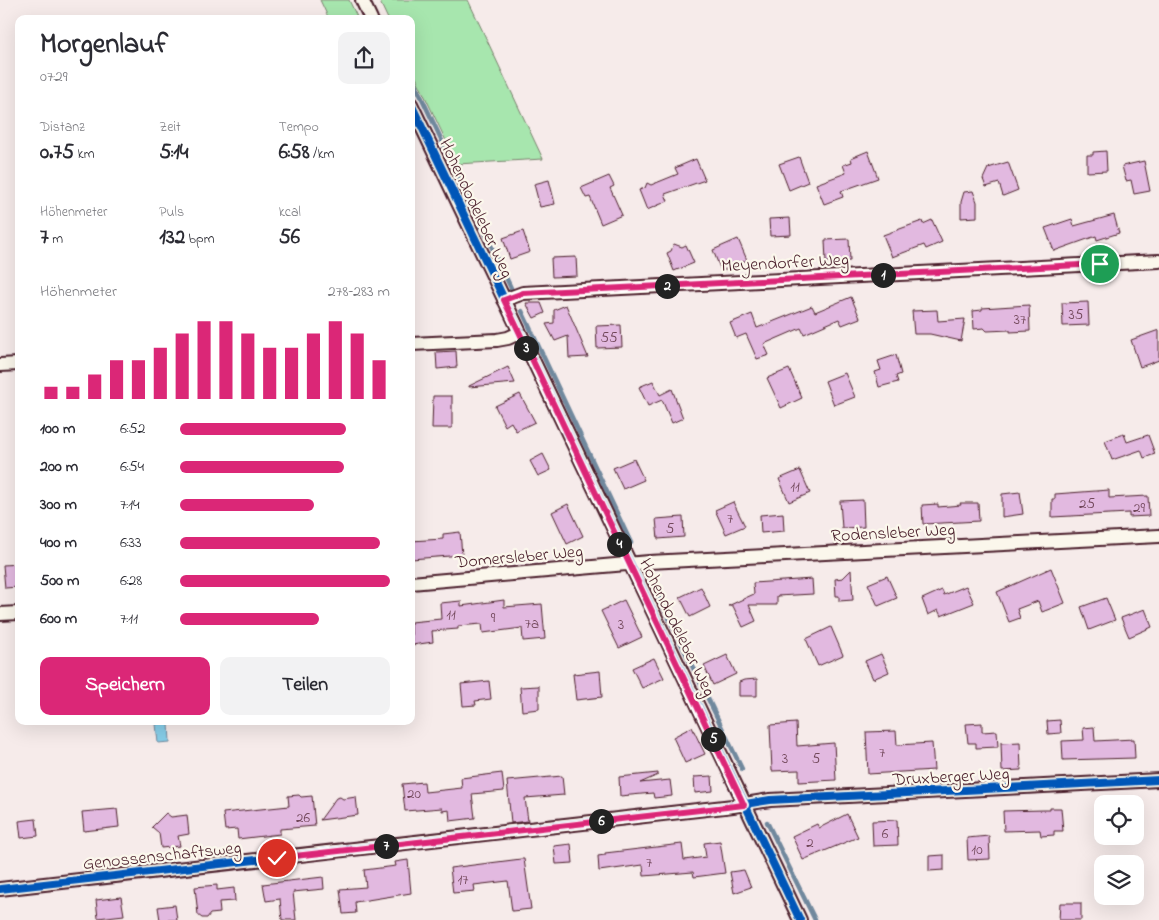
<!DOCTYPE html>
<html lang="de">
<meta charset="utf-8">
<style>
:root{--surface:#fff;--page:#f2f2f3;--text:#2b2b33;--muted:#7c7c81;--accent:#db2777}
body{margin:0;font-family:"Indie Flower",sans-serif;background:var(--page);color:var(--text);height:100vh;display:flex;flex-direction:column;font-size:19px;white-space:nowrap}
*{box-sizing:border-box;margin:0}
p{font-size:16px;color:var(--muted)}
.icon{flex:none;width:28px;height:28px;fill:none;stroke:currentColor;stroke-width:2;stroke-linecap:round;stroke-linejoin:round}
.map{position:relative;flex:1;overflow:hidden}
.side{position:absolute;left:15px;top:15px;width:400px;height:710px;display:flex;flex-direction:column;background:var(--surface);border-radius:10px;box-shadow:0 5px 20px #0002}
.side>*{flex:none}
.controls{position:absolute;left:1094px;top:795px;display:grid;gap:10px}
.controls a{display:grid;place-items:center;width:50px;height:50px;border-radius:10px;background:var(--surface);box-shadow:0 5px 20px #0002;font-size:25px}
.pin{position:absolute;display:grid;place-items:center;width:42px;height:42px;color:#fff;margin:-21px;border:2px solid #fff;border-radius:50%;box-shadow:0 1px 5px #0007}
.km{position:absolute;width:25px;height:25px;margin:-12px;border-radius:50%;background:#222;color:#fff;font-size:14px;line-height:25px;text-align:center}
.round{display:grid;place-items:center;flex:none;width:52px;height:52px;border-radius:10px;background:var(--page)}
.overview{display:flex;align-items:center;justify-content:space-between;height:85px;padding:0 25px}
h1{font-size:28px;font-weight:700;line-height:38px}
.figures{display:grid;grid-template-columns:repeat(3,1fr);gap:8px;height:85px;padding:5px 25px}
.figures div{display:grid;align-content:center}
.figures b{font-size:21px;font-weight:700}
.figures small{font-size:14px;font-weight:400}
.figures p{font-size:14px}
.chart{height:140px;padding:10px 25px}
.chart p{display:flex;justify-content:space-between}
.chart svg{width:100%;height:90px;margin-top:5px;stroke:var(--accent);stroke-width:6}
.cta{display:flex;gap:10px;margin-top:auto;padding:10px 25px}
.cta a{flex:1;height:58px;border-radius:10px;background:var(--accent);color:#fff;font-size:20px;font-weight:700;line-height:58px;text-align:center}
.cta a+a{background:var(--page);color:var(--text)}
ul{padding:0 25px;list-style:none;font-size:16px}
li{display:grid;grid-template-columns:80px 60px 1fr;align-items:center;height:38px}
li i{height:12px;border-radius:6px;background:var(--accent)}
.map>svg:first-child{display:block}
</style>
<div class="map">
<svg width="1159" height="920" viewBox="0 0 1159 920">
<rect width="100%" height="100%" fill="#f6ebea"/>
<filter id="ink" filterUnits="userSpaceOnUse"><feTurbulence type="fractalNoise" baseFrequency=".02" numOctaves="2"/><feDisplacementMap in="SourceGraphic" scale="10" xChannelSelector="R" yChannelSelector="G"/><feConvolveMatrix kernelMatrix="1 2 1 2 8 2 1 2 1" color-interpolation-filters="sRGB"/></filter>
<g filter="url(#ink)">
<path fill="#a7e6ae" stroke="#78826c" d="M320,0H349L358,19H329Z
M379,0H468L543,159L457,164L411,67V19H388Z"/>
<path fill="#87cee9" stroke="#6f889d" d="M169,723L170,742L158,743L156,724Z"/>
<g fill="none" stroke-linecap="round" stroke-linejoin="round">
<path stroke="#6f889d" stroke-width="4.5" d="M411,75L511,288
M522,311L631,543
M651,581L742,769
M767,822L815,920"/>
</g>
<path fill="#e2b9e0" stroke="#4a1f2b" d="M868,151L878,178L841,191L843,197L824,204L816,184L846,173L843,165L852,162L851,158Z
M1106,151L1107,171L1087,172V155H1093V152Z
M799,157L808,182L789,190L779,164Z
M696,159L705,180L665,194L668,201L647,210L639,190L645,188L647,183L651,185L678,174L675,168Z
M1144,161L1150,191L1134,194L1131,180L1126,181L1122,166Z
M1008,162L1018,190L1003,196L999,183L986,187L983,179L988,168Z
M609,176L614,186L610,188L622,215L601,224L590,197L586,198L581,188Z
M549,180L555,204L540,207L534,184Z
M973,191L977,202V217L961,218V202L964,192Z
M1114,215L1119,233L1097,240L1096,236L1054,251L1045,228L1072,219L1074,226Z
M790,218L791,235L770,236L769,219Z
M932,220L942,242L926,249L924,245L892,257L883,235L922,221L923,224Z
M523,231L530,252L510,259L503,238Z
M738,239L747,260L721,271L713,250Z
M849,239L850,261L826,262L825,240Z
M674,244L682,247L686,245L694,263L674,271L667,253L671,251Z
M576,257L577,276L552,277L551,258Z
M851,297L860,318L842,325L839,319L804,334L801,328L764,344L769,355L757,359L746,334L736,338L730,323L752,314L757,328L812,306L815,312Z
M1088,302L1089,325L1063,326L1062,303Z
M526,303H541L545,313L534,318Z
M566,305L574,324L588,357L569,358L568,336L555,341L546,324L554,323V310Z
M1029,305L1030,331L1010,332V330L987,331L984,328L974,329L973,311L982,310V308Z
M937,310L938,321L965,319L961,341L930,334H914L912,311Z
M621,325L622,347L597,348L596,326Z
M1159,330V360L1140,367L1131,340Z
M456,351L457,367L437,369L436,352Z
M896,355L901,374L896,376L898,382L879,387L875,372L881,370L878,361Z
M508,367L515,383L469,387V386Z
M789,369L802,398L781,408L767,378Z
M845,373L855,397L834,405L825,381Z
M653,381L660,395L672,389L683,418L672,423L662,400L648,406L639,387Z
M520,394L535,422L516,431L511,422L505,426L495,406Z
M433,396H452V428H432Z
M1124,434L1127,442L1148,435L1155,454L1144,458L1141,450L1112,460L1105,441Z
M543,454L551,470L538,476L530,461Z
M634,459L644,480L623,489L613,468Z
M800,470L810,493L789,502L779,479Z
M1109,490V498L1148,496L1149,516L1129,517V513L1052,517V499H1055V494Z
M1020,492L1023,514L1002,517V494Z
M863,500L864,527L842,528L840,501Z
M733,502L745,526L726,534L715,510Z
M960,503H978L979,521L923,524L922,505L938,504V507L961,505Z
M568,504L583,536L567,544L552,512Z
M783,513L784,531L761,533L760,515Z
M683,517L684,537L658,539L656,519Z
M460,532L462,555L411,559V541L443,539V534Z
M19,564V587L5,588L3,565Z
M1051,568L1065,603L1042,612L1038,601L1017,609L1020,618L1009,622L997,592Z
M851,570L853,600L839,601V596H836L835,579L843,578Z
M887,576L897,598L878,606L868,584Z
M812,579L813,594L777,596V605H749L756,621L743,627L733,606H728L754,594L753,583Z
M966,586L974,603L941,616L938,610L928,615L922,599L942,590L944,595Z
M701,587L710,607L690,617L680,597Z
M1106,598L1115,620L1089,630L1081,607Z
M504,600V607L542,604L545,639L523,641L522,628L483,633L482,624L458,626V629L432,631L433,642L412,645L411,622L441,619L440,603L461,601V606Z
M624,600L642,637L619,648L601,611Z
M1145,609L1152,627L1129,637L1121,618Z
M831,627L843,655L818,666L806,639Z
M881,654L889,672L873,679L865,661Z
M727,655L736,674L713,685L704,666Z
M654,658L664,678L642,688L632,668Z
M600,671L602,697L576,700L573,674Z
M757,679V696H739V682L744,680Z
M489,681L491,699L475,701L476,705L463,706L461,684Z
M539,686V709L522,711L520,687Z
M1060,720L1061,733L1048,734L1047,721Z
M796,723L797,746L834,743L836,780L799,782V770L772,771L770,725Z
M982,723V732L997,731L998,747L976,748V743H968L966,724Z
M692,727L705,754L685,763L673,737Z
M1094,727L1095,741L1134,739L1135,758L1063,760L1062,741L1084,740L1083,728Z
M896,731L897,745L932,743L934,770L868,774L866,732Z
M1020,742L1021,770L1002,771L1001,743Z
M502,773L504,791L472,794L475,818L450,821L449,810L442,811V808L405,811L402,784L424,782L425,792L462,788L461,778Z
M658,773V775L640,783L670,780L672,796L654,798L653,793L620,796L619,777Z
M562,776L564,795L525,798L528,821L511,823L507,781Z
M712,776L713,791L695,793L694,777Z
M299,795L301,797L312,796L315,826L280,829V834L238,839L237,829L225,830L223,813L289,806L288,796Z
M340,797L343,799L356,797L358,815L320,820L336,798Z
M1050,808H1061L1063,831H1054V835L1041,836L1040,830L1004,831L1003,811L1044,810H1050Z
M117,809L119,827L84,831L82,812Z
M166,813L171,817L187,815L189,834L178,836L180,846L161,848L159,833L152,827Z
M847,814L858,837L803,860L792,836L817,824L819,828Z
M36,819L38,836L21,838L19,821Z
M897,820L898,845L873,846L872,821Z
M989,836L990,859L968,860L967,838Z
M720,841L725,873L694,877L693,872L644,876L643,865L599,871L598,856L605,855V853L682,844L684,860L706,857L704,843Z
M571,844L573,863L556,864L554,846Z
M944,855V870L929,871V856Z
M521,859H524L531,909L512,911L508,881L474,885L475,891L453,893L450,868Z
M408,860L411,893L355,902L356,913L343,914L340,889L366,887L364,870L396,866L395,862Z
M744,870L751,887L734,893L730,872Z
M323,877L324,889L293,892L296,920H282L280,899L266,901L263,884Z
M217,885V890L234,888L235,901L219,902L220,913L210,914L207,918H202L198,915L195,887Z
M121,897L124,915L98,918L96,900Z
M1060,903H1081V920H1059Z
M175,905L177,920H160L158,907Z"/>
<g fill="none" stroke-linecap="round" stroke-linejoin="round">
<defs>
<path id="minor" d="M362,0L371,19
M411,104L800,920
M504,300L523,293L1159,261
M411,344L497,340L508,338L519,333
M0,365L19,364
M411,583L649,562L1159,536
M0,614L19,613
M0,889L733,806L770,800L1159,780"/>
</defs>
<use href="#minor" stroke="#4a1f2b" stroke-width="16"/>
<use href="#minor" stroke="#fbf7ec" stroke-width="12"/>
<defs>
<path id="cycleway" d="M411,104L800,920
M0,889L733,806L770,800L1159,780"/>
</defs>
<use href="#cycleway" stroke="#fbf7ec" stroke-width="11"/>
<use href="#cycleway" stroke="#0057b8" stroke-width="8"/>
</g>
</g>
<g fill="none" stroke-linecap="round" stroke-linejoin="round" filter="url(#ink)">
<defs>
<path id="route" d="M277,858L744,805L504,300L523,293L1100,264"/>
</defs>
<use href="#route" stroke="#fff" stroke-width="10"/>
<use href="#route" stroke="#db2777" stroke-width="6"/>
</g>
<g text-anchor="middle" stroke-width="4.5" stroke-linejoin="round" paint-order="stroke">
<g font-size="15" fill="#704658">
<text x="1076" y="319">35</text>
<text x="1020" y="324">37</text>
<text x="609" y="342">55</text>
<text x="795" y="491">11</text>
<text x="1087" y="508">25</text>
<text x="1139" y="512">29</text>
<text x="730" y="523">7</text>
<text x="670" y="533">5</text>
<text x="451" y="619">11</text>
<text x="493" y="622">9</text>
<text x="532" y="628">7a</text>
<text x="621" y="629">3</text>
<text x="882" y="757">7</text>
<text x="785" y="763">3</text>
<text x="816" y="763">5</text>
<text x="414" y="798">20</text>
<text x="303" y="822">26</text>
<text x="885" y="838">6</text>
<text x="810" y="847">2</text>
<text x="977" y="854">10</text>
<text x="649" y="867">7</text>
<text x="463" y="884">17</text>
</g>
<g font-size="18" fill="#4a1f2b" stroke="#fbf7ec">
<text transform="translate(477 208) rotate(65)" y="6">Hohendodeleber Weg</text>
<text transform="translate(785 262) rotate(-3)" y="6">Meyendorfer Weg</text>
<text transform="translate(893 532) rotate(-3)" y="6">Rodensleber Weg</text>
<text transform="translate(519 556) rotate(-5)" y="6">Domersleber Weg</text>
<text transform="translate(678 627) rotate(64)" y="6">Hohendodeleber Weg</text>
<text transform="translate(951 776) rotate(-3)" y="6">Druxberger Weg</text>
<text transform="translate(162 855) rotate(-6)" y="6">Genossenschaftsweg</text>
</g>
</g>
</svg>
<div class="controls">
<a><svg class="icon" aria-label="locate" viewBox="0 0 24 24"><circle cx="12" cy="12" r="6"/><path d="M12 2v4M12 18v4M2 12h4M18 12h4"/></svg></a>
<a><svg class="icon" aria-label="layers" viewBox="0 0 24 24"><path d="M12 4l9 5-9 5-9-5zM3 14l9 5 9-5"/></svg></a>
</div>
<div class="pin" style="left:1100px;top:264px;background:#1e9e55"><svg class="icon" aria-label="arrive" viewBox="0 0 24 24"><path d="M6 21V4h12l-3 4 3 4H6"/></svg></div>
<div class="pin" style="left:277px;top:858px;background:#d93025"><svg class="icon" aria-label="check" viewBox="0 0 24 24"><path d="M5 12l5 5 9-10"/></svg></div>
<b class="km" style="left:883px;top:275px">1</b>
<b class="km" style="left:667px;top:286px">2</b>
<b class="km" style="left:526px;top:348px">3</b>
<b class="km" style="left:619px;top:544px">4</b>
<b class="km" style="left:713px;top:739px">5</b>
<b class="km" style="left:601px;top:821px">6</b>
<b class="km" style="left:386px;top:846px">7</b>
<section class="side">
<div class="overview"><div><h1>Morgenlauf</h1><p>07:29</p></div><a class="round"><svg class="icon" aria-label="share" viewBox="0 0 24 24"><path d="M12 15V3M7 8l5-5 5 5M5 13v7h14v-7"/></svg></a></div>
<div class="figures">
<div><p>Distanz</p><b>0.75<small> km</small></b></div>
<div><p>Zeit</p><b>5:14</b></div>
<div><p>Tempo</p><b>6:58<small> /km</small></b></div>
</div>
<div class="figures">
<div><p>Höhenmeter</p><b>7<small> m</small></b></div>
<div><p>Puls</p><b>132<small> bpm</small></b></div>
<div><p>kcal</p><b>56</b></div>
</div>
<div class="chart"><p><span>Höhenmeter</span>278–283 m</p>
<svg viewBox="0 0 160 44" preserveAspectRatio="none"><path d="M5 44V38M15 44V38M25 44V32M35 44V25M45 44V25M55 44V19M65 44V12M75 44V6M85 44V6M95 44V12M105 44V19M115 44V19M125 44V12M135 44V6M145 44V12M155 44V25"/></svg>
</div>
<ul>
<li><b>100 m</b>6:52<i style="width:79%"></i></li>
<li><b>200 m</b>6:54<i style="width:78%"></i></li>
<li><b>300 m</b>7:14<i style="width:64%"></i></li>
<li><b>400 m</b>6:33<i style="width:95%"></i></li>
<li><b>500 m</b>6:28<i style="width:100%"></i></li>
<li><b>600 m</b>7:11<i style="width:66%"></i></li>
</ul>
<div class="cta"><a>Speichern</a><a>Teilen</a></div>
</section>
</div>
